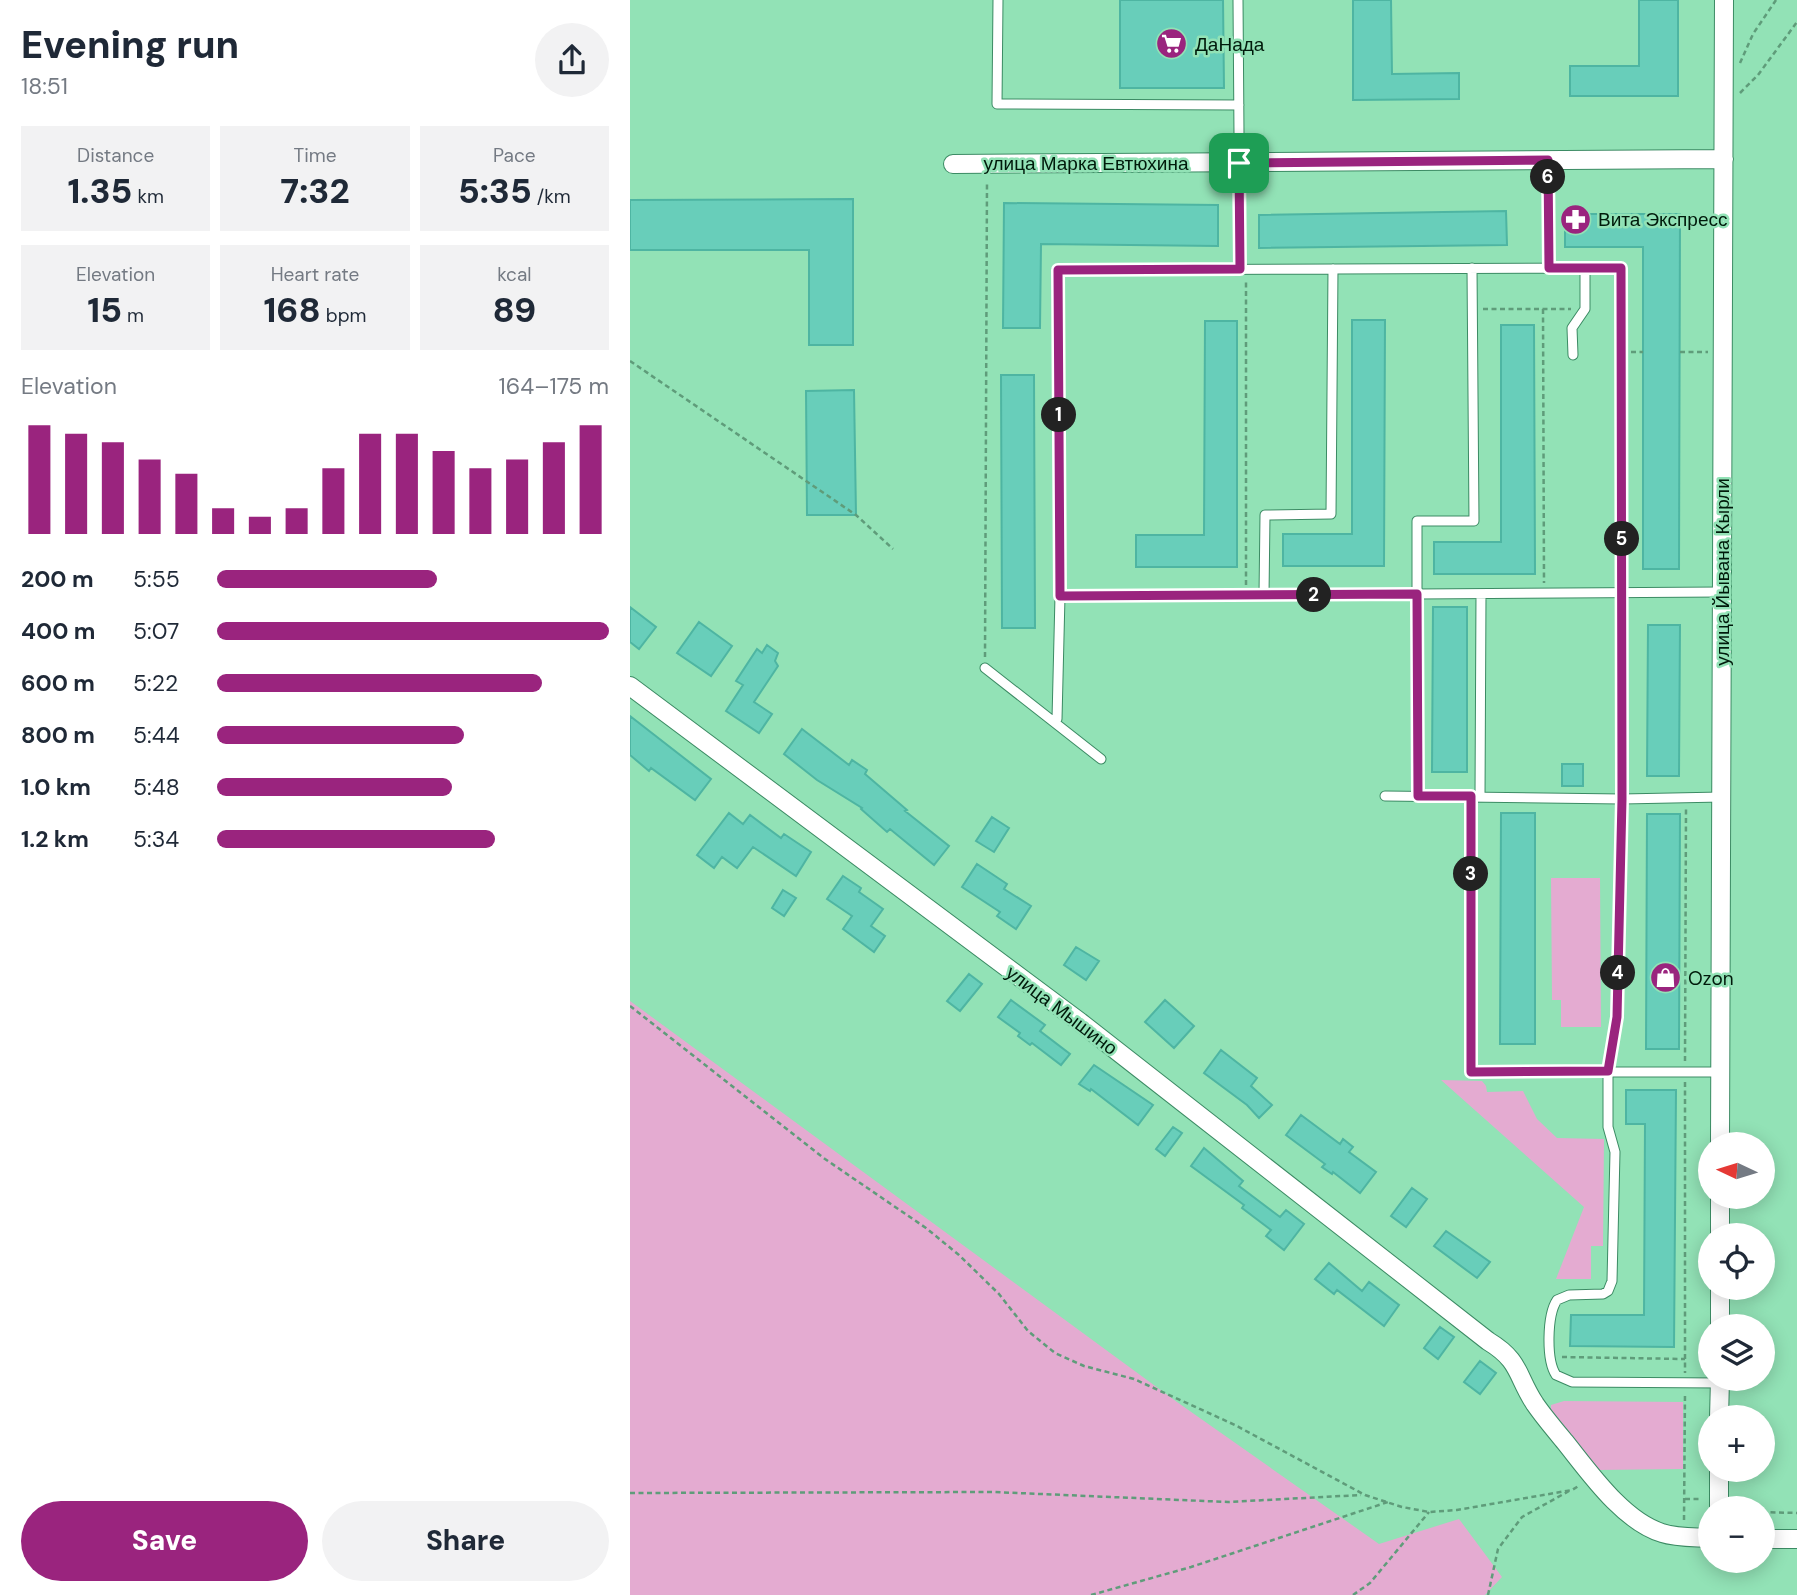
<!DOCTYPE html>
<meta charset="utf-8">
<style>
:root{--surface:#fff;--page:#f2f2f3;--text:#1f2937;--muted:#747a83;--accent:#9a247e}
body{margin:0;font-family:"DM Sans",sans-serif;background:var(--page);color:var(--text);height:100vh;display:flex;flex-direction:column;font-size:26px;white-space:nowrap}
*{box-sizing:border-box;margin:0}
p{font-size:23px;color:var(--muted)}
.icon{flex:none;width:38px;height:38px;fill:none;stroke:currentColor;stroke-width:2;stroke-linecap:round;stroke-linejoin:round}
.map{position:relative;flex:1;overflow:hidden}
.drawer{display:flex;flex-direction:column;background:var(--surface);width:630px}
.drawer>*{flex:none}
.needle{width:46px;rotate:274deg}
.tools{position:absolute;left:1068px;top:1132px;display:grid;gap:14px}
.tools a{display:grid;place-items:center;width:77px;height:77px;border-radius:50%;background:var(--surface);box-shadow:0 4px 18px #0003;font-size:35px}
.pin{position:absolute;display:grid;place-items:center;width:60px;height:60px;color:#fff;margin:-30px;border-radius:14px;box-shadow:0 4px 10px #0006}
.km{position:absolute;width:35px;height:35px;margin:-18px;border-radius:50%;background:#222;color:#fff;font-size:19px;line-height:35px;text-align:center}
.round{display:grid;place-items:center;flex:none;width:74px;height:74px;border-radius:37px;background:var(--page)}
.overview{display:flex;align-items:center;justify-content:space-between;height:119px;padding:0 21px}
h1{font-size:38px;font-weight:800;line-height:52px}
.figures{display:grid;grid-template-columns:repeat(3,1fr);gap:10px;height:119px;padding:7px 21px}
.figures div{display:grid;align-content:center;border-radius:0px;background:var(--page);text-align:center}
.figures b{font-size:35px;font-weight:800}
.figures small{font-size:19px;font-weight:400}
.figures p{font-size:19px}
.chart{height:196px;padding:14px 21px}
.chart p{display:flex;justify-content:space-between}
.chart svg{width:100%;height:126px;margin-top:7px;stroke:var(--accent);stroke-width:6}
.action{display:flex;gap:14px;margin-top:auto;padding:14px 21px}
.action a{flex:1;height:80px;border-radius:42px;background:var(--accent);color:#fff;font-size:28px;font-weight:800;line-height:80px;text-align:center}
.action a+a{background:var(--page);color:var(--text)}
ul{padding:0 21px;list-style:none;font-size:23px}
li{display:grid;grid-template-columns:112px 84px 1fr;align-items:center;height:52px}
li i{height:18px;border-radius:9px;background:var(--accent)}
main{display:flex;flex:1;min-height:0}
.map>svg:first-child{display:block}
</style>
<main>
<section class="drawer">
<div class="overview"><div><h1>Evening run</h1><p>18:51</p></div><a class="round"><svg class="icon" aria-label="share" viewBox="0 0 24 24"><path d="M12 15V3M7 8l5-5 5 5M5 13v7h14v-7"/></svg></a></div>
<div class="figures">
<div><p>Distance</p><b>1.35<small> km</small></b></div>
<div><p>Time</p><b>7:32</b></div>
<div><p>Pace</p><b>5:35<small> /km</small></b></div>
</div>
<div class="figures">
<div><p>Elevation</p><b>15<small> m</small></b></div>
<div><p>Heart rate</p><b>168<small> bpm</small></b></div>
<div><p>kcal</p><b>89</b></div>
</div>
<div class="chart"><p><span>Elevation</span>164–175 m</p>
<svg viewBox="0 0 160 44" preserveAspectRatio="none"><path d="M5 44V6M15 44V9M25 44V12M35 44V18M45 44V23M55 44V35M65 44V38M75 44V35M85 44V21M95 44V9M105 44V9M115 44V15M125 44V21M135 44V18M145 44V12M155 44V6"/></svg>
</div>
<ul>
<li><b>200 m</b>5:55<i style="width:56%"></i></li>
<li><b>400 m</b>5:07<i style="width:100%"></i></li>
<li><b>600 m</b>5:22<i style="width:83%"></i></li>
<li><b>800 m</b>5:44<i style="width:63%"></i></li>
<li><b>1.0 km</b>5:48<i style="width:60%"></i></li>
<li><b>1.2 km</b>5:34<i style="width:71%"></i></li>
</ul>
<div class="action"><a>Save</a><a>Share</a></div>
</section>
<div class="map">
<svg width="1167" height="1595" viewBox="0 0 1167 1595">
<rect width="100%" height="100%" fill="#92e2b6"/>
<path fill="#e4abd1" d="M921,878H970L971,1027H931V1000H922Z
M0,1001L547,1402L749,1544L829,1519L872,1577L855,1595H0Z
M811,1080L852,1081L856,1086L857,1092L893,1091L907,1119L927,1138L974,1139L973,1246H961V1279H926L954,1207Z
M934,1401L1053,1402V1469L966,1470L921,1413V1405Z"/>
<path fill="#68ceba" stroke="#4eb5a2" stroke-width="2" d="M490,0H593L594,88H490Z
M723,0H761L762,74L829,73V99L723,100Z
M1009,0H1048V96H940V66H1009Z
M223,199V345H179V250H0V200Z
M374,203L588,205V246L411,244L410,328H373Z
M876,211L877,245L629,248V215Z
M935,214H1050L1049,569H1013V247H935Z
M722,320H755L754,566H653V534H722Z
M575,321H607V567H506V535H574Z
M871,325H904L905,574H804V542H871Z
M371,375H404L405,628H372Z
M224,390L226,515H177L176,391Z
M0,607L26,627L9,649L0,642Z
M803,607H837V772H802Z
M69,622L102,646L81,676L47,653Z
M1018,625H1050L1049,776H1017Z
M137,645L148,653L145,661L148,666L124,702L142,714L129,733L96,711L113,685L106,681L127,649L132,653Z
M0,716L81,779L65,800L21,768L19,771L0,755Z
M172,729L219,765L222,760L237,770L235,774L277,810L275,811L319,846L304,865L260,829L257,832L231,809L232,808L187,780L154,754Z
M932,764H953V786H932Z
M99,813L113,824L120,815L151,838L154,834L181,852L166,876L123,847L107,868L92,857L84,868L67,855Z
M871,813H905V1044H870Z
M1017,814H1050L1049,1049H1016Z
M362,817L379,828L364,852L346,841Z
M347,864L377,884L374,889L401,906L386,929L367,916L370,912L332,887Z
M213,876L231,888L229,892L253,909L241,926L255,936L244,952L213,929L222,916L197,899Z
M153,890L166,898L154,916L142,908Z
M446,947L469,961L456,980L434,965Z
M339,974L352,984L330,1011L317,1001Z
M381,1000L415,1025L410,1031L440,1054L431,1065L402,1043L400,1045L388,1036L390,1033L368,1017Z
M535,1000L564,1026L544,1048L515,1022Z
M591,1050L627,1078L621,1086L642,1105L629,1118L617,1105L574,1073Z
M464,1065L523,1105L508,1125L461,1089L460,1091L449,1084Z
M996,1090H1046L1044,1347L940,1346L941,1315H1014L1015,1124H996Z
M671,1115L710,1144L713,1139L723,1147L719,1152L746,1172L730,1193L703,1172L702,1174L692,1167L695,1164L656,1135Z
M543,1127L552,1133L535,1156L526,1149Z
M574,1148L613,1181L609,1186L650,1217L656,1210L674,1224L654,1250L636,1236L641,1230L612,1208L614,1205L561,1166Z
M782,1188L797,1199L776,1227L761,1216Z
M816,1231L860,1262L847,1278L804,1246Z
M699,1263L732,1291L739,1282L769,1305L754,1326L707,1290L704,1294L685,1279Z
M810,1327L824,1337L808,1359L794,1348Z
M850,1361L866,1373L850,1394L834,1382Z"/>
<g fill="none" stroke-linecap="round" stroke-linejoin="round">
<defs>
<path id="service" d="M368,0L367,104L609,105
M608,0L610,269
M918,160L919,268
M842,268L844,521H787V594L1092,592
M943,355L942,328L955,309V268
M634,595L635,515L701,514L703,269
M430,596L787,594
M355,668L471,759
M427,719L430,596L427,270L991,268L992,799L987,1017L978,1071V1127L985,1152L982,1281L978,1291L973,1294L939,1295L927,1300C917,1315 916,1360 926,1375L942,1382L1090,1383
M755,796L992,799L1092,797
M841,796V1072H1091
M850,796L851,594"/>
<path id="minor" d="M323,164L1094,159
M0,686L450,1022L858,1341C891,1361 886,1375 905,1404C914,1417 925,1430 935,1442C959,1472 993,1521 1032,1533C1047,1538 1064,1537 1080,1538
M1090,1144L1094,0
M1090,1236V1197
M1090,1326V1288
M1089,1418L1090,1379
M1089,1508V1470
M1132,1539H1167"/>
</defs>
<use href="#service" stroke="#3c8b64" stroke-width="11"/>
<use href="#minor" stroke="#3c8b64" stroke-width="20"/>
<path stroke="#5f9c7a" stroke-width="2.5" stroke-dasharray="5 3.5" stroke-linecap="butt" d="M1110,63L1123,34L1146,0
M1110,93L1128,75L1167,22
M853,309H941
M913,309L914,583
M1001,352H1013
M1050,352H1078
M0,361L226,515L263,549
M616,585V280
M787,605L788,787
M355,657L357,181
M0,1006L195,1159L296,1228L329,1255L369,1294L398,1331L425,1353L454,1366L504,1379L605,1425L735,1495L772,1507L799,1512L827,1510L942,1490L950,1485
M1055,1061L1056,809
M1055,1082V1373
M932,1357L1055,1359
M0,1493L364,1492L598,1502L731,1495
M1055,1499H1072
M1103,1499H1118L1126,1508
M1132,1512L1167,1513
M1054,1520L1055,1393
M461,1595L561,1567L758,1502
M723,1595L740,1583L799,1512
M858,1595L868,1549L892,1517L939,1491"/>
<use href="#service" stroke="#fff" stroke-width="9"/>
<use href="#minor" stroke="#fff" stroke-width="18"/>
</g>
<g fill="none" stroke-linecap="round" stroke-linejoin="round">
<defs>
<path id="route" d="M918,160L919,268H991L992,799L987,1017L978,1071L841,1072V796H788L787,594L430,596L428,270L610,269L609,163Z"/>
</defs>
<use href="#route" stroke="#fff" stroke-width="14"/>
<use href="#route" stroke="#9a247e" stroke-width="9"/>
</g>
<defs>
<symbol id="supermarket-disc" viewBox="-11 -11 22 22"><circle r="9.5" fill="#9a247e" stroke="#92e2b6"/><path d="M-6-5.5h2.5l.6 2H6L4.5 2H-2.5L-4.4-4H-6ZM-1.5 3.2a1.3 1.3 0 1 0 .1 0ZM3 3.2a1.3 1.3 0 1 0 .1 0Z" fill="#fff"/></symbol>
<symbol id="pharmacy-disc" viewBox="-11 -11 22 22"><circle r="9.5" fill="#9a247e" stroke="#92e2b6"/><path d="M-2-6h4v4h4v4h-4v4h-4v-4h-4v-4h4Z" fill="#fff"/></symbol>
<symbol id="shop-disc" viewBox="-11 -11 22 22"><circle r="9.5" fill="#9a247e" stroke="#92e2b6"/><path d="M-5-2.5h2.3a2.7 3.5 0 0 1 5.4 0H5L5.5 6h-11ZM-1.5-2.5h3a1.5 2.3 0 0 0-3 0Z" fill="#fff"/></symbol>
</defs>
<g fill-rule="evenodd">
<use href="#supermarket-disc" x="524" y="26" width="35" height="35"/>
<use href="#pharmacy-disc" x="928" y="202" width="35" height="35"/>
<use href="#shop-disc" x="1018" y="960" width="35" height="35"/>
</g>
<g text-anchor="middle" stroke-width="5" stroke-linejoin="round" paint-order="stroke">
<g font-size="19" fill="#001a0b" stroke="#92e2b6" text-anchor="start">
<text x="565" y="51">ДаНада</text>
<text x="968" y="226">Вита Экспресс</text>
<text x="1058" y="985">Ozon</text>
</g>
<g font-size="19" fill="#001a0b" stroke="#92e2b6">
<text x="456" y="170">улица Марка Евтюхина</text>
<text transform="translate(1092 572) rotate(-90)" y="7">улица Йывана Кырли</text>
<text transform="translate(432 1010) rotate(37)" y="7">улица Мышино</text>
</g>
</g>
</svg>
<div class="tools">
<a><svg class="needle" viewBox="-14 -14 28 28"><path d="M0-13l5 13h-10z" fill="#e53935"/><path d="M0 13l5-13h-10z" fill="#747a83"/></svg></a>
<a><svg class="icon" aria-label="locate" viewBox="0 0 24 24"><circle cx="12" cy="12" r="6"/><path d="M12 2v4M12 18v4M2 12h4M18 12h4"/></svg></a>
<a><svg class="icon" aria-label="layers" viewBox="0 0 24 24"><path d="M12 4l9 5-9 5-9-5zM3 14l9 5 9-5"/></svg></a>
<a>+</a>
<a>−</a>
</div>
<div class="pin" style="left:609px;top:163px;background:#1e9e55"><svg class="icon" aria-label="arrive" viewBox="0 0 24 24"><path d="M6 21V4h12l-3 4 3 4H6"/></svg></div>
<b class="km" style="left:429px;top:415px">1</b>
<b class="km" style="left:684px;top:595px">2</b>
<b class="km" style="left:841px;top:874px">3</b>
<b class="km" style="left:988px;top:973px">4</b>
<b class="km" style="left:992px;top:539px">5</b>
<b class="km" style="left:918px;top:177px">6</b>
</div>
</main>
